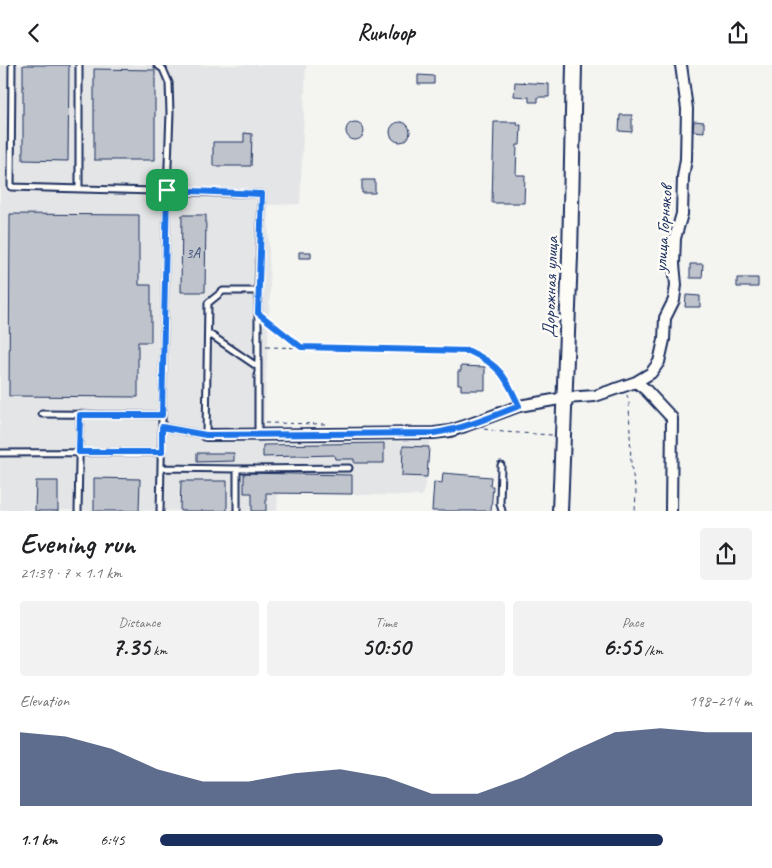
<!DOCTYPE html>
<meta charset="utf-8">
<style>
:root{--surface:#fff;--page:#f2f2f2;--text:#202124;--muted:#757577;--accent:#1b2f5e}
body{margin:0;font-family:Caveat,sans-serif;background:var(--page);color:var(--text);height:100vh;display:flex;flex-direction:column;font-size:19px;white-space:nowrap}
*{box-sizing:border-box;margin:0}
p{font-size:16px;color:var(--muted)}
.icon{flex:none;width:28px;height:28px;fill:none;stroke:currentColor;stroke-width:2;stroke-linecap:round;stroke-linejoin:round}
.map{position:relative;height:446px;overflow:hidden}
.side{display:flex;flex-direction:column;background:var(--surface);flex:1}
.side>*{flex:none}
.pin{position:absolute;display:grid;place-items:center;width:42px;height:42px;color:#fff;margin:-21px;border-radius:10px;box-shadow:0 2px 8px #0006}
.round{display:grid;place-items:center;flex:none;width:52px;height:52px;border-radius:5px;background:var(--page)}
.head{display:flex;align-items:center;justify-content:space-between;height:85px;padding:0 20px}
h1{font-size:28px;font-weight:700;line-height:38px}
.figures{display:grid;grid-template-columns:repeat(3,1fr);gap:8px;height:85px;padding:5px 20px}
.figures div{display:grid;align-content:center;border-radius:5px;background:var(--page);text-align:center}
.figures b{font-size:25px;font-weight:700}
.figures small{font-size:14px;font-weight:400}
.figures p{font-size:14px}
.chart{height:140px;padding:10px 20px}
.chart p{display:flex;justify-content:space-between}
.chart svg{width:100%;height:90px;margin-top:5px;fill:var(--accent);opacity:.7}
ul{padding:0 20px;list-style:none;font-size:16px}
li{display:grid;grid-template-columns:80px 60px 1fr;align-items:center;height:38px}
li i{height:12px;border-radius:6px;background:var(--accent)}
header{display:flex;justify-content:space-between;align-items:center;height:65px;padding:0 20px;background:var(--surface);font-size:22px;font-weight:700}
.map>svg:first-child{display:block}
</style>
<header><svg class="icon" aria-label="back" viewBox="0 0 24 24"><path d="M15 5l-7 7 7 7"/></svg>Runloop<svg class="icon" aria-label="share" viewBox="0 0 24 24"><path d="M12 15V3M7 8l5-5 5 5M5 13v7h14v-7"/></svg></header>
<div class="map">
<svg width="772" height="446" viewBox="0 0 772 446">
<rect width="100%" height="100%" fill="#f4f4f1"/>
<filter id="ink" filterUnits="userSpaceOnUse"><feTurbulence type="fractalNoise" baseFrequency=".02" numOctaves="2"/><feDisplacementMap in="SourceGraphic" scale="10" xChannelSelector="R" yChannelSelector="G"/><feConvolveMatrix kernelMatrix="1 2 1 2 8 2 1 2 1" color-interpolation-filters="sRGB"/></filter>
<g filter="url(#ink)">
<path fill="#e4e5e6" d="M0,0H306L300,139L268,140L270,229L263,379L429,376L427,412L422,431L278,428L277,446L0,445Z"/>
<path fill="#bfc3cc" stroke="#1b2f5e" d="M23,0H69L68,96L23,95Z
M94,4L155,5V95H94Z
M418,10L434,11V19H418Z
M515,17L549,19V32H538V37H529V32L514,31Z
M620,50H632V67L619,66Z
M694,56L704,57V67L693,66Z
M346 66a9 9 0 1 1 18 0a9 9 0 1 1-18 0Z
M494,57H517V60H521L520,80H517L516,110H525L524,138H492Z
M390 67a10 10 0 1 1 20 0a10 10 0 1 1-20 0Z
M244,68L252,69L251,101H213V77H244Z
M362,115H375V128H362Z
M10,149L139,150V220H151V277H138V332L9,331Z
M182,150H206L205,227H181Z
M299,187H311V193H299Z
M690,199H703L702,213H690Z
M737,213H758V222H737Z
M686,230L700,231V242H685Z
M461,301L485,302V325H461V319H458V306H461Z
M384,378V398H354V394H335L334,390L263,392V380Z
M403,381L429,382L427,412L402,411Z
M197,388H234V396L197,397Z
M244,408L352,410V429L266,428V446H252V428H244Z
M443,408L491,412L490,421H493L491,446H432L434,417L442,418Z
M94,413L140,414L139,446H94Z
M36,416H58V446H35Z
M181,416H227V446H180Z"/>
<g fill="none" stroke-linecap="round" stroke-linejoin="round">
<defs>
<path id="lane" d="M12,0L11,122L262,129L258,226V369
M79,0V124
M157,0L163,4L169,18L170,48L167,125L160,446
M208,268L258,302
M42,349L162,350
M162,362L206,370L208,238L223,226H258
M0,388L162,387
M501,400L500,439L502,446
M161,403L237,404L349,403
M78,446L80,349
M237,446V404"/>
<path id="street" d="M636,317L645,324L672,353L671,446
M206,370L434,368L450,366L465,361L519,341L565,333L595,331L636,317L651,308L659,297L664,275L665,253L674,235L676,220L674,199L675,173L682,149L683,112L686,94L687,44L681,0"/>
<path id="secondary" d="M560,446L570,191L574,0"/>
</defs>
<use href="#lane" stroke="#1b2f5e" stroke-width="9"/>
<use href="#street" stroke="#1b2f5e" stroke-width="14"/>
<use href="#secondary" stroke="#1b2f5e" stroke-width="18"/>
<path stroke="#1b2f5e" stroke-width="1" stroke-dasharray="4 4" stroke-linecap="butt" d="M264,253L301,282
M266,282L469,286C495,297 504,307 515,332
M627,330L629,337L631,400L636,427L635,446
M265,358L326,359
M484,364L503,367L552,370"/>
<use href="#lane" stroke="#fdfcf7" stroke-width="5"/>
<use href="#street" stroke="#fdfcf7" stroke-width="10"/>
<use href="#secondary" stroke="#fdfcf7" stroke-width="14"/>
</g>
</g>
<g fill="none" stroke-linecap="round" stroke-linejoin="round" filter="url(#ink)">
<defs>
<path id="route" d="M167,125L262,129L258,248L301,282L469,286C500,300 506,312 519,341C491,352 463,364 434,368L206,370L162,362V387H79L80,350H162Z"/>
</defs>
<use href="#route" stroke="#fff" stroke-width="10"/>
<use href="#route" stroke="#1a73e8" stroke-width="6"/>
</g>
<g text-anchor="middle" stroke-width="5" stroke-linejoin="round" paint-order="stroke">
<g font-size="15" fill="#44547a">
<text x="193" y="193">3А</text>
</g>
<g font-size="18" fill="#1b2f5e" stroke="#fdfcf7">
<text transform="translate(663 164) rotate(-86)" y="6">улица Горняков</text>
<text transform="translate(550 222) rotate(-88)" y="6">Дорожная улица</text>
</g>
</g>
</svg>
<div class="pin" style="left:167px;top:125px;background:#1e9e55"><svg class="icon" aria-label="arrive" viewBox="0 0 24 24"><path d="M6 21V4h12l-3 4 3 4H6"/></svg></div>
</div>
<section class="side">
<div class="head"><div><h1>Evening run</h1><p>21:39 · 7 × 1.1 km</p></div><a class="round"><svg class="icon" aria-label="share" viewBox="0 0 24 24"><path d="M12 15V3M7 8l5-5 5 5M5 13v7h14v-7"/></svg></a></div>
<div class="figures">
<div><p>Distance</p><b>7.35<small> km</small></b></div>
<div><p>Time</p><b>50:50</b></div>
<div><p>Pace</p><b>6:55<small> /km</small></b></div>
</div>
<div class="chart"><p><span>Elevation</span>198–214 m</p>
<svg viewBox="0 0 160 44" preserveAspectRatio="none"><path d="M0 44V8L10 10L20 16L30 26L40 32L50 32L60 28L70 26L80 30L90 38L100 38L110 30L120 18L130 8L140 6L150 8L160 8V44z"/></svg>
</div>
<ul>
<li><b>1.1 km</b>6:45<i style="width:85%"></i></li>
</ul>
</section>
